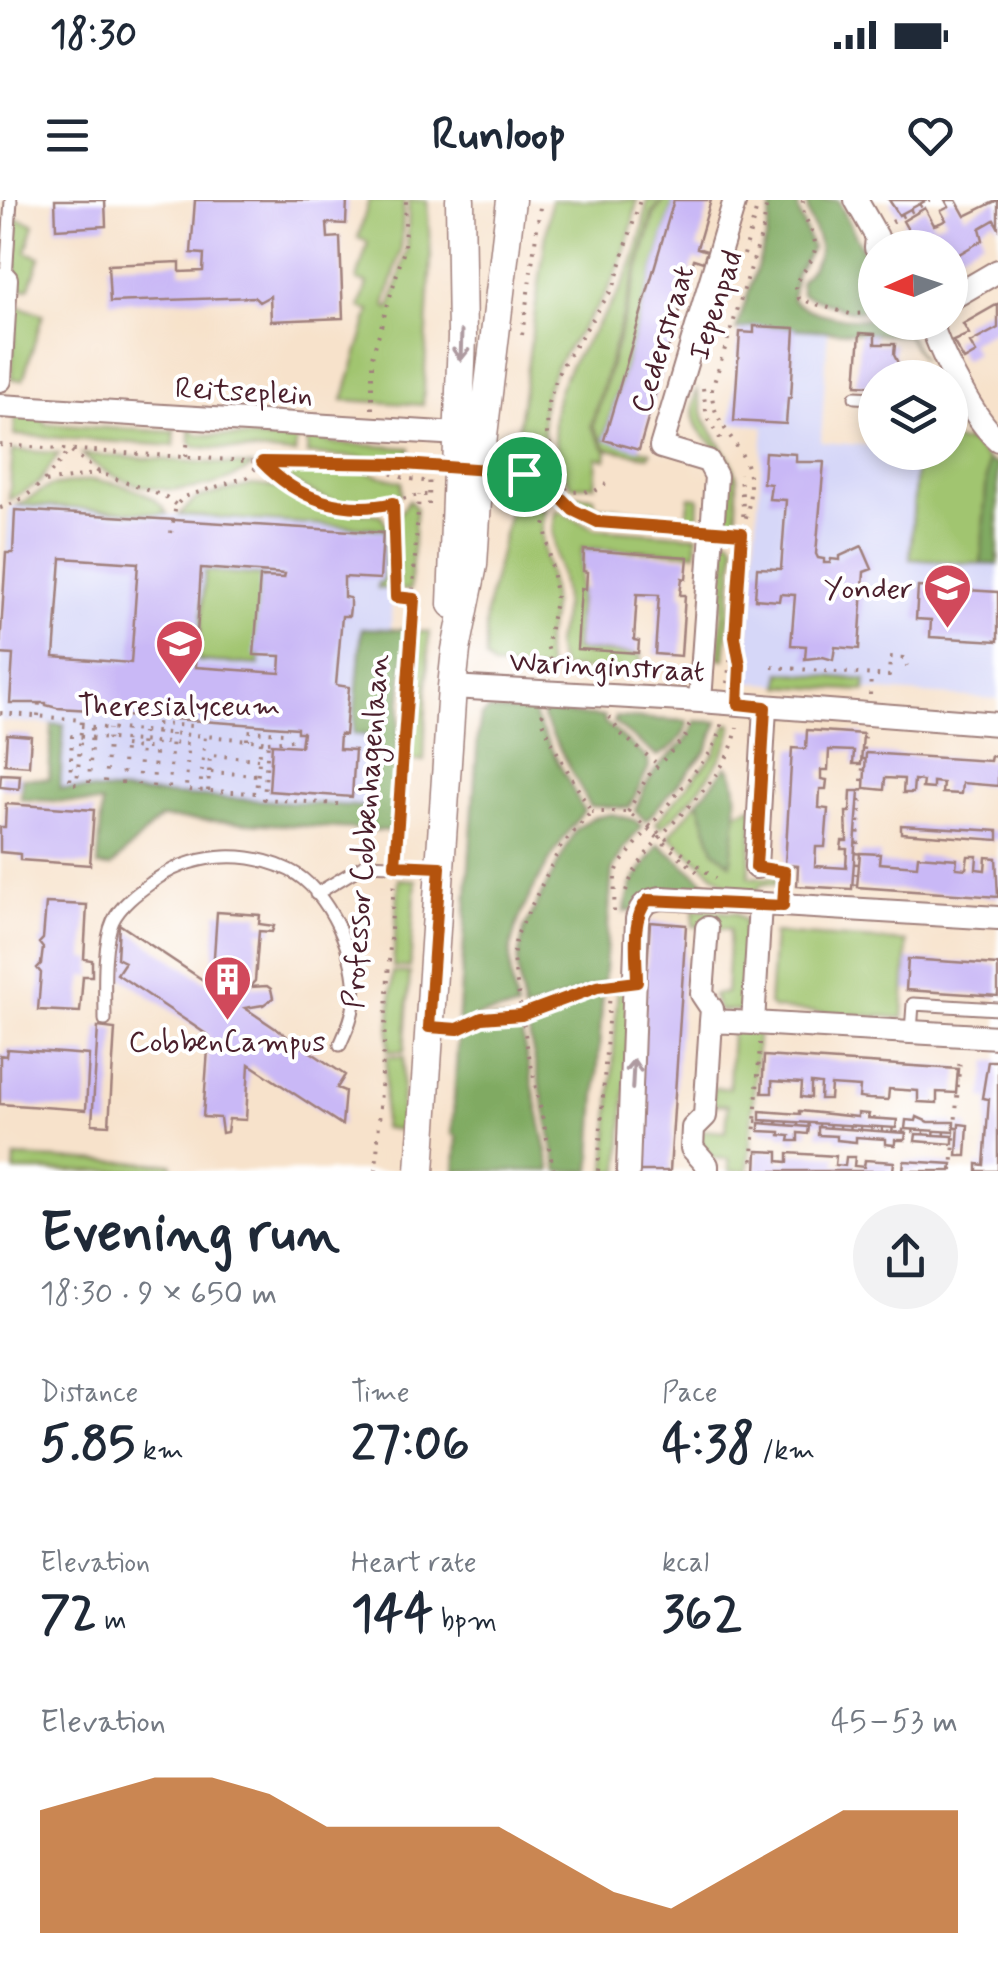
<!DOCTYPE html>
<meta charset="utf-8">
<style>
:root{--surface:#fff;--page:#f2f2f3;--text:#1f2937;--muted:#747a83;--accent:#b45309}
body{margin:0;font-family:Mynerve,sans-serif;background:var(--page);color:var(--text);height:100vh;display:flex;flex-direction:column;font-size:38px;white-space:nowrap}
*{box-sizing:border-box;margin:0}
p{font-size:32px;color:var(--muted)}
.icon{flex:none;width:55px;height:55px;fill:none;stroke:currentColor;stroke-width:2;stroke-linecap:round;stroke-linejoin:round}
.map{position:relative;height:971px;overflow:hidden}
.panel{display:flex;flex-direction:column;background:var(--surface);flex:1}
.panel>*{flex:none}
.needle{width:65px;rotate:267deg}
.controls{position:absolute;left:858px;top:30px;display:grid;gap:20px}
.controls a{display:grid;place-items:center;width:110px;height:110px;border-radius:50%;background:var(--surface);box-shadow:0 5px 15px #0003;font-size:50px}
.pin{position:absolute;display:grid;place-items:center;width:85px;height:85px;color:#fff;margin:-42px;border:5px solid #fff;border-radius:50%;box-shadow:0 2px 10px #0007}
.round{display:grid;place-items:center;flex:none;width:105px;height:105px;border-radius:52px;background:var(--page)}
.overview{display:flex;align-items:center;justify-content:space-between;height:170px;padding:0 40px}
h1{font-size:55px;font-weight:700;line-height:75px}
.stats{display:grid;grid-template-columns:repeat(3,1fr);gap:15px;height:170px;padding:10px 40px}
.stats div{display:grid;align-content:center}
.stats b{font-size:50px;font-weight:700}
.stats small{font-size:28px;font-weight:400}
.stats p{font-size:28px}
.chart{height:280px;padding:20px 40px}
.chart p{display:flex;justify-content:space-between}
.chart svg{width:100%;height:180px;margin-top:10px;fill:var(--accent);opacity:.7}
.status{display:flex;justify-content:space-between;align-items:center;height:70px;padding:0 50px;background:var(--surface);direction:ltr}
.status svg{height:28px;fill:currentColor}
header{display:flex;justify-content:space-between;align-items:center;height:130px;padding:0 40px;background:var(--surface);font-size:45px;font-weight:700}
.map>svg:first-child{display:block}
</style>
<div class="status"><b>18:30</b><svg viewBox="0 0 49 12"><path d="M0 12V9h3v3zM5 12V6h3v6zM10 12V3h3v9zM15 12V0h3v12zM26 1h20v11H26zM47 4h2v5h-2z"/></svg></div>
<header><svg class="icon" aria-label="menu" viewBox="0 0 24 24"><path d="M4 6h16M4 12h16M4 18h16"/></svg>Runloop<svg class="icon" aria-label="heart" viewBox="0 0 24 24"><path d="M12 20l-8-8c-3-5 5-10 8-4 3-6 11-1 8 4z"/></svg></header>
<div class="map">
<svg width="998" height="971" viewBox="0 0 998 971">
<rect width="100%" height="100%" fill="#fff"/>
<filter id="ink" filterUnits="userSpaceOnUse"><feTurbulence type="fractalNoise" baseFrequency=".01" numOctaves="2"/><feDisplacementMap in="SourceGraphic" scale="20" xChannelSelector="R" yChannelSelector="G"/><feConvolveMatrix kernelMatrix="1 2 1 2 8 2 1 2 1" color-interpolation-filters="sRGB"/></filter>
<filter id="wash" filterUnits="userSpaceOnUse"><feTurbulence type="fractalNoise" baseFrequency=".0048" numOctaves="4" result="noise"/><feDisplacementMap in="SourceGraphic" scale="40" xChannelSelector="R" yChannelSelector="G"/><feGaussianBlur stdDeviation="2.25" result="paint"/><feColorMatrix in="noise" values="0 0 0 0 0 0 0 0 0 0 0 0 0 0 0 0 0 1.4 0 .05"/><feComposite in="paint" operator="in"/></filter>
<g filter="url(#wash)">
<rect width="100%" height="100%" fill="#f7e2cb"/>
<path fill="#d6d7f8" d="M740,123L828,128L821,242L875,246V252H950L998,272V499L745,482L764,226L731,223Z
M18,305L387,329L383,383L378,388L392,389L391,429L362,428L353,533L375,535L371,608L60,588L64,525L0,521V452L9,307Z"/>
<path fill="#a1c570" stroke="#76724e" stroke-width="2.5" d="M369,0H404L401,50L385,106L390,109L407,51L409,0H427L431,57L423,205L343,200L370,111L360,108L367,83L357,80L368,42L358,38Z
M551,0H637C632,31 621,68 605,95C584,130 552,159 544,201C539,228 549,252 554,277L514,259Z
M647,0L663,1L653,11L591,226L607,252L606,259L597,258L595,285L573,286C564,278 560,264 557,252C541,184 585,149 616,97C632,70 644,30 647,0Z
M665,0H674L604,239L651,252L649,256L607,249L593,226L655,12Z
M16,18L34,24L26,52L40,57L30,87L26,89L14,86Z
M16,106L43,114L23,180L11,179Z
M697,188L704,219L732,262L737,278V318L732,324L722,323L729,311L730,289L724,282L721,261L710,252L714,245C691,228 690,213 697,188Z
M950,209L968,240L988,260L981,364L910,359L917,253L950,252V241L968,242Z
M15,216L42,218L46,224L172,232L175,228L174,246L14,235Z
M190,227L196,234L286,240L297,234L295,254L195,247L190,243Z
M308,235L331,243L410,248L409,261L307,254Z
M13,250L59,253L39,283L9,300Z
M82,254L254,266C203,300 128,298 82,254Z
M276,267L365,272L402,282L401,295C352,314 313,302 276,267Z
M91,280C115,282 156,291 167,314L18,305L50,286Z
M252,285L283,288L339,309L381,315L390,331L392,389L378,388V383L383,382L386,329L179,315L197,298Z
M566,295L594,297L595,306L687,316L690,297L699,298L698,322L602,315L589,311Z
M516,297L545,309C535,337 552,373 552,402C553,431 537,441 550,471L494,467L486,459V414L512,299Z
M409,300L416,308L410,390H398L396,318Z
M557,310L595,329L697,336L696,353L582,348L575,450L641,455L640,474L563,468C549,443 559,440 563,414C568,379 545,342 557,310Z
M721,338L731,339L735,346L725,459L719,458L726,354L720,346Z
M205,371L265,376L259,465L198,461Z
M415,431L429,432L424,561L407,560Z
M781,472L866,480L865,491L780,486Z
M727,524H732V528C726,561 686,609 660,628L656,623L715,553Z
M698,601L714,650L730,663L734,614L754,606L749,677L777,679V685L763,684L748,697L739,696L669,636Z
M399,679L416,680L410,768L393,767Z
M694,709L736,713L745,721L741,811L718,810L713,795L726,793L730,729L693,726Z
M774,733L907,742L903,818L774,809L769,805Z
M393,772L410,773L404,852L388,851Z
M632,786L620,971H606L618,787Z
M732,830L758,832L748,971H729V959L712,958L700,940L701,930L726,932L728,905L712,904L713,888H729Z
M387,856L404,857L400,930L383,928Z
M15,957L172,964V971H14Z"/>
<path fill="#80aa62" stroke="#656446" stroke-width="2.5" d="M773,0H798L799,13L812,48L796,75L792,100C811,115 851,122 875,118V122L901,123L922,160L908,136L754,126L736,130L766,40Z
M808,0H838L875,75V110L849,111L802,94L800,83C805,74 815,66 818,56C824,35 803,20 808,0Z
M988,260L998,265V365L981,364Z
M362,428L406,430L391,631L160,618L111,667L98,666L102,604L21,599L22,578L49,579L52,524L64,525L60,588L370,607L375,536L353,534Z
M489,510L535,512V518L584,611C560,640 517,709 511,747C508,768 513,789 517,809L480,815L458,826L478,535L481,517Z
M543,512L605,517L604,522L648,559L649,567L629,608L590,606L543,518Z
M615,517L688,521C685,537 672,549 657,556L614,523Z
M695,521L718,522L707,550L646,621L635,611C641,596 647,579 659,566C673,550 690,544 695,521Z
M727,566C745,585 732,638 731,664L714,650L698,601Z
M612,614L634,620L642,626L623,650L612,671L604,782L524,812L517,765L524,729L576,629L592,618Z
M659,644L717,692L624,712L632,684Z
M603,789L591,971H558L526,820Z
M496,819L519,821L551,971H455L457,936L452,934L458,833L480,821Z"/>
<g id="blocks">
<path fill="#c9b8f6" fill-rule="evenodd" d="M55,0H105L106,26L56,29Z
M195,0H347L346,24L327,23L328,38L340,37L343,118L271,121L270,96L259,102L254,97L110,102L108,65L180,62V72L203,71L204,54L191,53Z
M674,0H711L697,48L707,51L703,62L694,59L639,250L604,240Z
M889,0H927L899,15Z
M945,0H956L965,16L998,0V27L994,20L980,28L983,40L952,58L950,48H918L903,21L925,8L934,25L940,23L946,20L941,11L949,7Z
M998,104V128L970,143L976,153L964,160L953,141L969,134L963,124Z
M754,126L795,128L791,198H788L786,224L734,221L740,132L754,133Z
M860,133L875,134V144H895L894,155L902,171L893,178H875L872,186L856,185Z
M765,252L796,254V262H824L816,354L818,358L824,359V363H830L831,359L840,360V356L862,346L872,369L864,372L859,449L835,447L833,460L823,457L805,459L806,446L791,445L795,395L780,394L779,401L755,399L757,368L781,369L786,300L769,299L771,284L763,283Z
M15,310L383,333L380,379L344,377V397L350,398V407L349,416H342L336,485L349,487L345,535L340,534L339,549L355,550L352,597L269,591L272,544L301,546L303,532H297V528L161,518L162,515L158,514H154V518L125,516V512L57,508L46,505V503H10L13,455L0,454V448L6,353H13ZM61,358L138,363L131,463L54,457ZM201,368L285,374L284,378L260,377L254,455L281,456L280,473L195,467Z
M584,350L688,357L686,379L682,378L680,395H685L681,456L655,454L659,395L637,394L634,440L639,441L638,453L577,449L581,388L586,389L587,372L583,371Z
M918,387L998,392V441L930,437L931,420L916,419Z
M807,530L863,534L861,564H853L854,551L829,550L828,570H821V579L827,580L826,589H820L819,608L828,609L825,647H816L815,666L846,668L847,649H841L842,641H847L846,612H850L851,591H859L852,689L797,686L798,666L785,665L792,548L806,549Z
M7,534L31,536L29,566L5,564Z
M866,553L990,561L991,556L998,557V586L962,583L961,594L942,593L943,583L933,582V589L922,588L923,581L914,580L913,593H903L904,579L885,578L884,590L864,588Z
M1,574L20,575L19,589L0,587Z
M6,604L94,610L90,665L20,660V654L0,652V627H5Z
M901,625L998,631V640L901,633Z
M860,653L880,654L879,663L917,666L918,656L957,659L956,668L966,669L968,656H977L976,669L985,670L986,657L996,658L998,697L857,687Z
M46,703L87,705L84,759L92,760V776H83L80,812L38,810L41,773L37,768L41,764L43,748L39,743L43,739Z
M217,712L260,715L259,724L274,726L272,732L259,731L255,781L249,787L267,786L271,789L273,798L263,805L245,808L345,875L337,888L345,891L342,925L249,864L246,920L229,919L227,932L222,933L220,918L203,917L209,836L117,774L125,762L117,758L119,724L212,786Z
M650,722L686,725L670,971H634Z
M908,759L998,765V796L906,790Z
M98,827L115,829L109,925L92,924Z
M7,849L89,855L86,910L0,904V855L6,856Z
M764,856L958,869L956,893L937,892V903L918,902V891L889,889L888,900L869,899L859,898L860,887L831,885L830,899H820L821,884L811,883V898L801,897L802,883L772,881V893H762Z
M988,861H998V971H977V964L984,965L989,899L982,898Z
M760,911L800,914V911L858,917V913L869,914L868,918L897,920L896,928L760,920Z
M917,917L928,922H954V932L905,929L906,920L916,921Z
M759,923L809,927L808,934L798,933V941H789L790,936L780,935V932L759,931Z
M959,924L968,925L966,956H957Z
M818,927L906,933L905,940H895V945L885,944V939L856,937V942L837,940V936L818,935Z
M916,934L953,936V944L915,941Z
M757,951L778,952V961L788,962V953L836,956L835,965L845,966L846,957H855L854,966L864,967L865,960L894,962L893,971H756Z
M904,961L952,964L951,971H903Z"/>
</g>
</g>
<g filter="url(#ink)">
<use href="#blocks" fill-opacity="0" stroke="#a0807b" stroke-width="2.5"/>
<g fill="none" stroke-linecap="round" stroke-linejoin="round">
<defs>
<path id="service" d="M6,79L11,0
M855,197L875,198
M316,694L366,664L440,667
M105,820C105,793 102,745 113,721C121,705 137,693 151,683C190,653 244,649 289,670C329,689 359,759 354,802C353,817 346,831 340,845
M911,832L913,804L998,809"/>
<path id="minor" d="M856,0L877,37L876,48
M0,79H6L0,180
M950,99L998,71
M931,122C940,153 974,220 998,240
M0,206L475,235
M452,487L700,501L998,524
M700,501L716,276L708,261L661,247L735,0
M756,667L765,507
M707,728L702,794L712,809L711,821
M753,823L998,837
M628,971L637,719C641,704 647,700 662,698L998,718
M707,971V965L692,948L693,928L705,916L711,821L753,823L760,704"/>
<path id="tertiary" d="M452,404L462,137L460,0
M420,971L452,487L456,450L473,365L479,269L511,0"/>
</defs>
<use href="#service" stroke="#a0807b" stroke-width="15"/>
<use href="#minor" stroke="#a0807b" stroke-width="26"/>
<use href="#tertiary" stroke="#a0807b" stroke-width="31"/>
<path stroke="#a0807b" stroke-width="4" stroke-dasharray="2.5 8" stroke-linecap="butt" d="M803,0C800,18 816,30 815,48C814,62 801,72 795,85L799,99L850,114L875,113
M892,22L931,0
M744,55L756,11
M522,135L541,0
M703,188L707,218L723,243
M372,209V157L404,50L406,0
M0,245L262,262L432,266
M186,257L188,237
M371,267L404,278L430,282
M501,271C534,274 552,286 573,310
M559,280L569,292L595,291L606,284
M46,282L100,273
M504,286L540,295L598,321L692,327
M393,303L396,397L426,400
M429,305L430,254
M0,308C34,298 48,275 70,250L100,273L166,297L176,305
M743,328C750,305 754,282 744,259C732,234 711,219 712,189L763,30L767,0
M171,333L176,305L184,297L247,277L262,262C286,288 331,313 368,309C390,306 406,294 428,295
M736,442L739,482
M772,467L889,476L890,457L903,458L907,466
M554,470L547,445L556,395L545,326L559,280L547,234L548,203L560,169L614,86L640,0
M727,483C736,421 751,335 739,274
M870,495L871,475
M0,513L82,520C80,540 79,561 77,582V584H70L72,536C111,539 149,542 188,544L186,590L256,593L261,541L205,536
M543,513L541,517L553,545L591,612L560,648L516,737L513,759L527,846L554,971
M38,516L39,502
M609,517L621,534L655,562
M81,526L205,536L200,591
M142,532L141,548H155
M247,540V531L284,533V527
M261,541L268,542L264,599L338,604
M268,542L293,540
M124,546L141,548L138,585
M209,572L210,555L258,559
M105,582L109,529
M89,583L92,527
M122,584L125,530
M153,587L157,524L192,526V520
M169,588L172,534
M208,591L209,572L258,575
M591,612H628L702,676
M628,612L647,577L685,537L690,524
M649,625L715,679
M396,652L419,295
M776,670L785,672L784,683
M855,686L865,536
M626,691C647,629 727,591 737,527
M614,712L615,676L619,665L709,554L718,539L722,522
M455,829L482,818L521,815L597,787L613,785
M755,921L955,934
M376,971L394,681
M598,971L610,791
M752,971L760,843
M952,971L960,856"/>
<use href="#service" stroke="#fff" stroke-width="11"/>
<use href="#minor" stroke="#fff" stroke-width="22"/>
<use href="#tertiary" stroke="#fff" stroke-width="28"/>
</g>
<defs><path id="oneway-shaft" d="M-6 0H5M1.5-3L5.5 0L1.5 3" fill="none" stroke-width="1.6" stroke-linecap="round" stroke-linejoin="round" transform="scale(2.5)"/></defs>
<g stroke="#ae9aa0">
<use href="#oneway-shaft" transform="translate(461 146) rotate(92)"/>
<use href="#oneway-shaft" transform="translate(633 874) rotate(-87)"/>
</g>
</g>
<g fill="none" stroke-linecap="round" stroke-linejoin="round" filter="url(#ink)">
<defs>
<path id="route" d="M262,262L404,264L516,272L546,283L573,310L598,322L742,333L735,437L740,465L738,504L765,507L756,667L785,672L783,706L648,700C630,718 637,757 637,782L597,787L521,815L482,818L458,829L429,827L440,667L395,665L414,399L396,397L393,303C344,315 297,299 262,262Z"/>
</defs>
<use href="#route" stroke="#fff" stroke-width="20"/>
<use href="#route" stroke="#b45309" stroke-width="12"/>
</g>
<defs>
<symbol id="university-pin" viewBox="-11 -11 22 30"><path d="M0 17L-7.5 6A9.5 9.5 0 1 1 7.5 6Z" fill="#d1495b" stroke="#fff"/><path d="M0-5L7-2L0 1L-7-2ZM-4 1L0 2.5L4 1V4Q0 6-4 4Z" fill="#fff"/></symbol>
<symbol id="school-pin" viewBox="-11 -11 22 30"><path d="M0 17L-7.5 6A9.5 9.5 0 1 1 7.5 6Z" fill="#d1495b" stroke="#fff"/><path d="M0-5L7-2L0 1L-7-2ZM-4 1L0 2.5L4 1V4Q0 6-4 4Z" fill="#fff"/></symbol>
<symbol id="building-pin" viewBox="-11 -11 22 30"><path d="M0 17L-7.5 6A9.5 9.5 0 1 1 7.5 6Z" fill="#d1495b" stroke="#fff"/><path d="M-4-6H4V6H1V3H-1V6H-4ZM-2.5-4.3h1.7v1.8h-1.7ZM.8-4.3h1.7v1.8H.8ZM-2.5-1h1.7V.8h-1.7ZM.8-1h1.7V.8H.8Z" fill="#fff"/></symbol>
</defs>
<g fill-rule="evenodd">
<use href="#university-pin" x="920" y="360" width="55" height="75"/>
<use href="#school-pin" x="152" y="416" width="55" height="75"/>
<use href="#building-pin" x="200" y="752" width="55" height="75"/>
</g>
<g text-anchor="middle" stroke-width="8" stroke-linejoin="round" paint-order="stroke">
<g font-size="30" fill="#4a1f2b" stroke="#fff">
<text transform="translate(715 105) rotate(-72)" y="10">Iepenpad</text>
<text transform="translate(662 139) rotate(-73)" y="10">Cederstraat</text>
<text transform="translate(244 191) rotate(3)" y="10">Reitseplein</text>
<text transform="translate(607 466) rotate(3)" y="10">Waringinstraat</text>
<text transform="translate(365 631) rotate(-86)" y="10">Professor Cobbenhagenlaan</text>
</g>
<g font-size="30" fill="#4a1f2b" stroke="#fff">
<text x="913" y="398" text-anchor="end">Yonder</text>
<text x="179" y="515">Theresialyceum</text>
<text x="227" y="851">CobbenCampus</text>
</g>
</g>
</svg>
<div class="controls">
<a><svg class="needle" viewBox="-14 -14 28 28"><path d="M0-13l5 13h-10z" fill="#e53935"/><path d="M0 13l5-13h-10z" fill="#747a83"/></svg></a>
<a><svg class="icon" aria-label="layers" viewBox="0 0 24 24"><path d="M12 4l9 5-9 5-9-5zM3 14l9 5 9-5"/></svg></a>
</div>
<div class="pin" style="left:524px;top:274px;background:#1e9e55"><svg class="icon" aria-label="arrive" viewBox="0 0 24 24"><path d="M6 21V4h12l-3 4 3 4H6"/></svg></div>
</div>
<section class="panel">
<div class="overview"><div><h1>Evening run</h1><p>18:30 · 9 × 650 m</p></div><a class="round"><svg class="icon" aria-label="share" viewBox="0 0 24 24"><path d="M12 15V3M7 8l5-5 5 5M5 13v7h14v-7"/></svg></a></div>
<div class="stats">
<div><p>Distance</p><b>5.85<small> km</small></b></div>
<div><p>Time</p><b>27:06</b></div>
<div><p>Pace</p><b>4:38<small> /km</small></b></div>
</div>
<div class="stats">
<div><p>Elevation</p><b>72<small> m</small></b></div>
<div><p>Heart rate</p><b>144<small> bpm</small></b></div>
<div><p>kcal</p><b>362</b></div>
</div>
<div class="chart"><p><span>Elevation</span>45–53 m</p>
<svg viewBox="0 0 160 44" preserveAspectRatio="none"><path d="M0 44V14L10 10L20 6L30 6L40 10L50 18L60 18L70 18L80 18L90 26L100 34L110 38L120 30L130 22L140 14L150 14L160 14V44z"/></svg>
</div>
</section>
